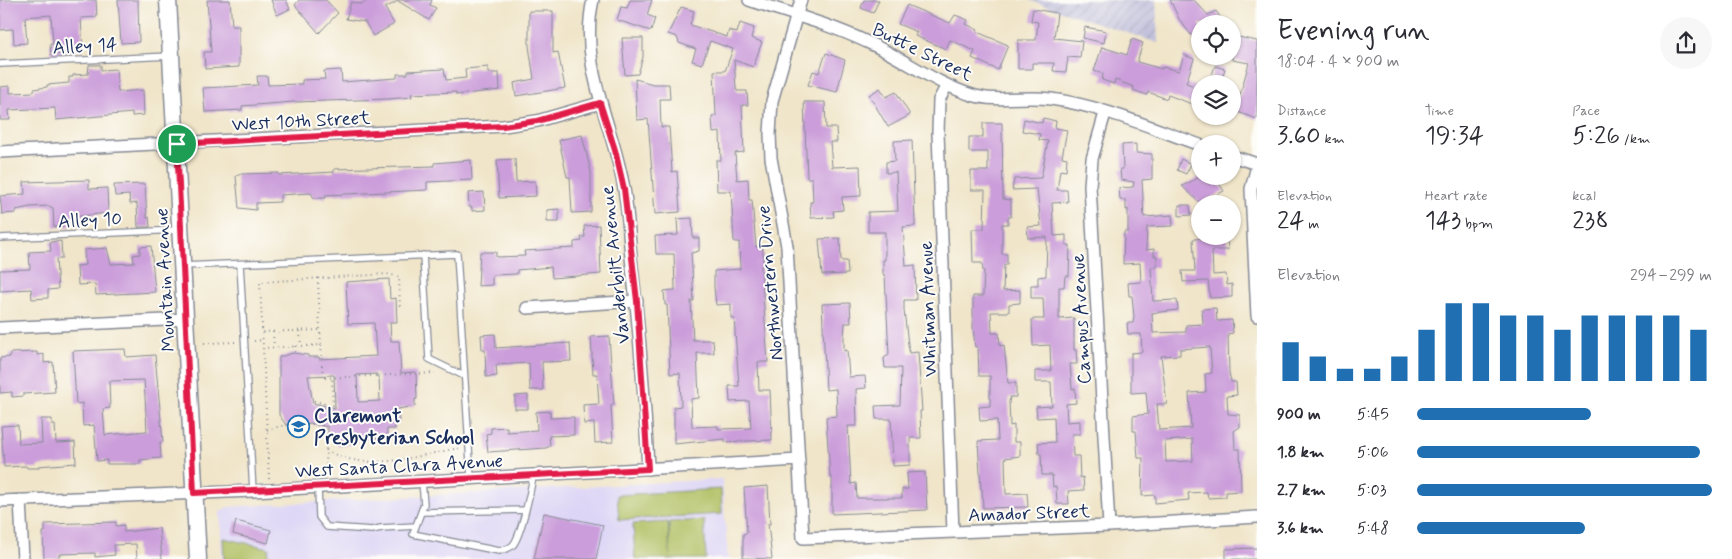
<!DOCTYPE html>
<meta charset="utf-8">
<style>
:root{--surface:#fff;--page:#f7f7f7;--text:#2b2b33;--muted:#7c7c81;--accent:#1f6fb2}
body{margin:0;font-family:Mynerve,sans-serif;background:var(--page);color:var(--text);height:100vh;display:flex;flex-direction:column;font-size:19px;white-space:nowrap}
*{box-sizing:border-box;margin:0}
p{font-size:16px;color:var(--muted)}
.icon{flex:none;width:28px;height:28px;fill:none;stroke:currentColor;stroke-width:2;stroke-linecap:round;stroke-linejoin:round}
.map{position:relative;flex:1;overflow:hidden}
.panel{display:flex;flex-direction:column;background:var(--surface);width:475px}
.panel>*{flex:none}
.controls{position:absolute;left:1191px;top:15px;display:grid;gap:10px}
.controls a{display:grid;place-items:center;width:50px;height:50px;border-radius:50%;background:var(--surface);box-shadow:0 1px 4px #0004;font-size:25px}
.pin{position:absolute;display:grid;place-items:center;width:42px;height:42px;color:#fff;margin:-21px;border:2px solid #fff;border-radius:50%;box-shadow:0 1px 5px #0007}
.round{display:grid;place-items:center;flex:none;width:52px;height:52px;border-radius:26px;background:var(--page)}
.overview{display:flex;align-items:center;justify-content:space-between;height:85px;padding:0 20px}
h1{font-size:28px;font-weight:600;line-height:38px}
.figures{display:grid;grid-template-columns:repeat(3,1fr);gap:8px;height:85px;padding:5px 20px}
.figures div{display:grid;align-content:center}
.figures b{font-size:25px;font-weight:600}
.figures small{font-size:14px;font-weight:400}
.figures p{font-size:14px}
.chart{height:140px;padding:10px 20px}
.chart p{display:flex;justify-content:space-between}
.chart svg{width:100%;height:90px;margin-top:5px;stroke:var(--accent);stroke-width:6}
ul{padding:0 20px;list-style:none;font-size:16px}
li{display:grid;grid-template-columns:80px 60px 1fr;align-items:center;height:38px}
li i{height:12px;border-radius:6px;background:var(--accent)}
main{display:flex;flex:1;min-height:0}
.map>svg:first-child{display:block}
</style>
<main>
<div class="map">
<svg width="1257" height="559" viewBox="0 0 1257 559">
<defs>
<pattern id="industrial-furrows" width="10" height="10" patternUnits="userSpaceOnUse" patternTransform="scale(1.25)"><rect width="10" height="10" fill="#c2c1dc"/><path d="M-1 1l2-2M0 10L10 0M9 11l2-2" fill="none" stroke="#a6a6bf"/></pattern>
</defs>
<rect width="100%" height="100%" fill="#fdfcf7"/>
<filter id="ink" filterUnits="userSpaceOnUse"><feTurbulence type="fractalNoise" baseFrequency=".02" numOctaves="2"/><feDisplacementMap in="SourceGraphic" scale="10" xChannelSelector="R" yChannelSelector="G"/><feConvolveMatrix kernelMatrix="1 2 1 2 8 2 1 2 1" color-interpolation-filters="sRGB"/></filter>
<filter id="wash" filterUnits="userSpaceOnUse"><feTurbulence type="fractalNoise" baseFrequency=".0096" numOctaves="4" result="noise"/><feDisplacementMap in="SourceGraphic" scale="20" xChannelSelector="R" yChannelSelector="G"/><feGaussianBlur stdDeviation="1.12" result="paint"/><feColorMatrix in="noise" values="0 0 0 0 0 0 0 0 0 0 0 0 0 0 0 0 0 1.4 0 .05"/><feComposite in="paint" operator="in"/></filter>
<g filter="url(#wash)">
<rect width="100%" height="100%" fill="#f0e5c9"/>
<path fill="#ddd5f6" d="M722,479L728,559H222L220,512L228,507Z"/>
<path fill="url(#industrial-furrows)" d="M1028,0H1156L1158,43Z"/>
<path fill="#b1c063" stroke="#667860" d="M721,489L722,514L619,520L617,495Z
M704,520L706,559H635L633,524L668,522L670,556L669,522Z
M223,538L269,548L267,559H224Z"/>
<g id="blocks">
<path fill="#cb9dda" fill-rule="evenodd" d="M0,0H96L97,17L81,18L83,50L65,51V54L51,55L50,44H53L51,15L25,17L27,43L14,44L13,29L0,30Z
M118,0H138L139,42L121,43Z
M207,0H230L232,26H239V67L205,69L204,52H211Z
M271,0H286L290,9L277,15Z
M299,0H326L338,13L319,33L295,5Z
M369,0H432L430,5L436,8L429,20L398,1L385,8L394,24L373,36L365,22L346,19L351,2L361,4Z
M630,0H652L647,15L655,18L651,31L617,20L621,7L627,8Z
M864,0H879L873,13L861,8Z
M1170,0H1194L1208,15L1216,11L1225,24H1200V35L1194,39L1179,19Z
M907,5L950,23L955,15L968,20L966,24L978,30L977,32L1008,45L998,70L972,58L975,51L950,40L946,49L915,36L917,32L898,24Z
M681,7L694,11L690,25L727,37L729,30L737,33L740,23L754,28L751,38L762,42L753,67L734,60L736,88L737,91H747L748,105H742L744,152L735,153L737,180L748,179L749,200H752L756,247H762L763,250V265L761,266L768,362H758L759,390H770L772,440L725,442V439L674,444V407L681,406L680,373L670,374L667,305H665L664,291L675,290L674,254H656L655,236L678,235L677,219L692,218L693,238H699V251L691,253L694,301H691L693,340H713L714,353H697L699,398L691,399L692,427L718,426V429L751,428L749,401L730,402L729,386H739L734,318H731V304L716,305L714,287V271L740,269L739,242H734L731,191H717L716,160H721L720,132L713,133L712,117L716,116L714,71H725L733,49L710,41L702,64L692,61L696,49L679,43L677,37L668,34Z
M1033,9L1057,13L1054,38L1082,41L1080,58L1068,57L1066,72L1053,71L1054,63H1032V69H1018V40H1036L1038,22L1031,21Z
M529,11H553V53L558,52L565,88L516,96L514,83L534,79L529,46Z
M1085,27L1106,31L1104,43L1083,38Z
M1234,36L1257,41V119L1232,110V96L1239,98L1249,63L1232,60Z
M622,38H643V57L638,74L625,75Z
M1132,39L1143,43L1137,62L1162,69L1163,67L1179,71L1184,55L1194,59L1186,83L1200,88V107L1168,95L1167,99L1148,92L1147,95L1133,90L1134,87L1115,80L1114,84L1102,80L1103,74L1094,71L1102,47L1127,55Z
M826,53L845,60L837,92L808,85L813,71L819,73Z
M89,65H101V70L116,69L118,92L143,90L144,115L132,116V113L56,120L55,108L9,110L10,120H0V87L10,86V93L34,92V89L47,87V85L69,83V77H73V75L88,74Z
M1215,66L1225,69L1221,80L1211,77Z
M488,67V73H499L500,90L456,95V92L411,94L412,97L388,99L294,102L242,106V110L205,112L203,88L258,85L257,76H267L268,85L302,84V80L325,79L324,71L341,70L342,82L397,78V74H408V71L444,69L446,80L466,78L465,69Z
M635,79L653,84H669L670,99H660L661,127H669L672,172L677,171L680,212L655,214L648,119L637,120Z
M880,88L886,97L896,92L910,115L888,127L869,95Z
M804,102H825L826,128H836L837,142H830L832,167L860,166L861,196L842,197L843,210L833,211L834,217L811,218L810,202H813L812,178H807Z
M1043,118L1056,121L1055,128L1067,130L1062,157L1067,158L1066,171L1060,170L1057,190H1067L1068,202L1052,203L1054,236L1066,235V245H1070L1069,276H1065L1064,287H1059V319L1074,318V350H1076L1077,364H1070L1072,389L1075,388L1076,403L1066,404L1067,422L1080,421V434H1072L1073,456H1079L1080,478L1083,477L1084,490L1068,491L1069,504H1057L1056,486L1053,487L1052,475H1042L1041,454H1039L1038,443L1055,442L1054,417L1037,418L1036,407L1052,406L1051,382H1035V371H1051L1050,345L1033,346L1032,319H1044L1043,298H1031V285H1038V277L1046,276L1047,237L1028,238L1027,227L1041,226L1037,189L1012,190L1014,179L1041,178L1048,141L1039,140L1040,134L1022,131L1024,119L1042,123Z
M983,123H1002L1003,199L1011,200V217H1008V224H1002V254H1007V265H1004L1003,291L1020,290V303L1009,304V312H991L992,333H999L1000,346L1004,345L1008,383H1016V397H1010L1009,402L1010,426L1014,425V442H1020V456L1005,458L1006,494L1027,493L1028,507L983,508L982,489H981L978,441L998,440L997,420L980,421L979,407L990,406V376H979L978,347H975L973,327V296H983L984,271H983L982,263H973L972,229H984L985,190H971V171H988V152H969V137H983Z
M582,135L591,172V212L572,213L570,177H567L559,140Z
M912,140L915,224V226L903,227L906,266L915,265L916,300H904V310L909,353L918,352L922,411H920L921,438H910V465L893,466L891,419H876L875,406L900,405L901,368H885L884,358L889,355L885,275H883V260H885V232H868V212L898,211L896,172L886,173V162L895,161L894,141Z
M1136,144V153L1152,154V179L1142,180L1144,217L1172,215L1173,226L1147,227L1146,250L1154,249V256H1157V267H1151L1153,301L1177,300L1178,310L1152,313L1153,333L1186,332V325L1203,324L1202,309L1216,308L1217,321L1232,320L1233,333L1228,334L1229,372L1231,382H1236L1237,395L1227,396L1228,414L1240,415V427L1234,431L1235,449H1240L1241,491L1226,492V497L1208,498L1207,492L1188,493L1189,500L1155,503V495L1142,496L1143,458H1138L1136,431H1133V416L1148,414L1146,392L1131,393V353L1142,352L1141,334H1128L1127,323H1133L1134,317L1132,296H1129L1128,283L1141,282L1140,263L1123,264L1124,232H1128V209L1126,210V200H1120L1119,188L1133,187L1134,182L1121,180L1120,169H1123L1122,145ZM1210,347L1212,373L1205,374L1206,392L1189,393L1191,428L1159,430L1157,404H1167L1161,356L1180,355V349ZM1192,439L1193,461L1166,462L1165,441Z
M515,159L516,182L535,181L536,196L499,198L497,160Z
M1181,159L1191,164L1186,174L1177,170Z
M471,160L472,180L427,182V190L325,195L326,198H314L311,193L280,195V202L256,203V210L239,208L236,176L241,174L279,173V175L334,172V169L434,166V163Z
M1202,176H1211L1210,179L1219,183L1224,191L1200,203L1182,186Z
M89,180V189L107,188L108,213L72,217V226L54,227L53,208L49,206L30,207L16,210V213L2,214L0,196L25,194L24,182Z
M145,184L147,218L149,217L150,227H138L137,203L130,204L129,195L115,196L114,185Z
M484,192L485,210L472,211V207H469L468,193Z
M1179,205H1190L1191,215L1179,216Z
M559,209V222H547V210Z
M599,225L601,274L552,278L551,267L517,270V274L492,275V285L478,286L480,252H496V257L525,256L524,251L574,248V242L582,241L581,237H585L584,226Z
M1227,237L1228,250H1212L1213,275L1226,274L1227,285L1232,284V297L1210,298L1208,281L1183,282L1182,271H1195L1193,239Z
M840,238L841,261H847L848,274L822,275L819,239Z
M61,241L62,259H56L58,289L48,290V298L32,299L31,289L0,291V270L30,269L29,252L51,251L50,242Z
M151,246L155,292L96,295L95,284L78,285L77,266L85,265L84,250L107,248L111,264L134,263L133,255L140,254V247Z
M389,279L390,299L396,298L397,322H390L391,341H399L401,373L416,372L417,399H415V406L398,409L399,423H395V429H387V438L356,439V444L337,445V434L328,435V427L310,423L297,428L286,425L279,415V357L293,353L308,355V357H319V359L376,356L374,323L348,324L346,282ZM377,374V377H379L380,401L358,402L357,375ZM334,375L335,408L313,403L308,376Z
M850,303L851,323H845L844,337V351L847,350L849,377L865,376L866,388L856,389L857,426H848L851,484L856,483L857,498H902V489H908L907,473L925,472L927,510L832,514V477H830L826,417L837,416L836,389L826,390L822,304Z
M495,334L496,348L570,343L571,361L542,362L543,390H530L529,363L496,365L497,376L486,377L485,350H482L481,335Z
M609,336L614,405H611L613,442L595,443L594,423L584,424L583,405L599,404L597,374H593L591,337Z
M125,349L126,357L155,355L163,442H160L161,458L140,460V464H107V460L97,461L94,425L83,426L82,403L76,404L73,351ZM144,380L147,431L105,435L103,409L110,408L109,381Z
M37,352V355L44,354V363L53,362L55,392L23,394V396L12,397V392L0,393V358L10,357V353Z
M528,395V409H515V396Z
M550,411V418L574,417V435L549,436L550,446L546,448L488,452L486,434L491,433V428L507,427V432L537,430L536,412Z
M41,419H52V425H55L56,443L75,442L76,463L38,466L39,468H27L26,466L4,467L1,426L18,425L19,444L42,443Z
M768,486L770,524H768L772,559L743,558V534L747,533L744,488Z
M544,513L603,525L596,559H534Z
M236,521L271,530L268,543L233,534Z
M116,522V526L124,525V532L159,528L162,559H137L136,544L114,545L115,555L95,557V553L59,554V559H44L43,532H45V524Z
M1257,548V559H1226V549Z"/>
</g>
</g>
<g filter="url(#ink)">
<use href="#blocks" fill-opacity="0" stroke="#868a94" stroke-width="1"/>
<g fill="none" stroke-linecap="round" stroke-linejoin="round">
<defs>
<path id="service" d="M0,64L170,56
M0,238L179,230
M423,255L429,359L464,376
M240,264L253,491
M183,266L457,254L471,479
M422,482L424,504L413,534L499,551C504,550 509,549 513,545C521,536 531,489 533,476
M318,487L319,517L327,527L372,530L381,528L416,526
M421,512L525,510"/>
<path id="minor" d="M593,0C578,65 614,127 624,189C628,212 629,235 631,257C639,328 645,398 648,469
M749,0C788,13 829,24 867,42C903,58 934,83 972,95C998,103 1025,95 1051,99C1102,106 1152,128 1200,145
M801,0L772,101L770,134L771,158L787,246L803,538L1109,526L1257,517
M947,85L939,100L938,133L953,532
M1105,113L1092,159L1090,186L1109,526
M0,152L503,126L537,121L600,103
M1232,156L1257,164
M1257,166L1251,189L1257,316
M527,308L637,301
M0,328L186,319
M20,500L23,559
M0,501L253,491L799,460"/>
<path id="secondary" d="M168,0L198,559"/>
</defs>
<use href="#service" stroke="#868a94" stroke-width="8"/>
<use href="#minor" stroke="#868a94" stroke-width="14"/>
<use href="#secondary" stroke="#868a94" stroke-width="19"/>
<path stroke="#868a94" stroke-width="2" stroke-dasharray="1 4" stroke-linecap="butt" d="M318,278L320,330
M300,331L301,346
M263,332L320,330L321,345L264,348
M273,332L274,347
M254,341L263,340
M204,343L237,342
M321,345L322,360
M295,346V353
M322,365L323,378L435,373
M314,401L324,403V408L333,411L332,378
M307,423L325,427L327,477
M267,430L288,424
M326,450C368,474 416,455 460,448
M269,479L260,282L387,274L399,277L400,309"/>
<use href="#service" stroke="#fff" stroke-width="5.5"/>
<use href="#minor" stroke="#fff" stroke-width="11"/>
<use href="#secondary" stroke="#fff" stroke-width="16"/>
</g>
</g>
<g fill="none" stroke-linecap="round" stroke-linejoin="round" filter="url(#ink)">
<defs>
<path id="route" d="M600,103L615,150L624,189L637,301L648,469L194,493L177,144L503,126L537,121Z"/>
</defs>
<use href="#route" stroke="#fff" stroke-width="10"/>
<use href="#route" stroke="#e11d48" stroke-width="6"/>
</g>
<defs>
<symbol id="school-ring" viewBox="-11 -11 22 22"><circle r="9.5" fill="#fdfcf7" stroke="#1f6fb2" stroke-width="1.5"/><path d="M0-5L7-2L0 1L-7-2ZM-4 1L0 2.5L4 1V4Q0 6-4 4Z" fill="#1f6fb2"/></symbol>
</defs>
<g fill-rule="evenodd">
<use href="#school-ring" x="286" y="414" width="25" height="25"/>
</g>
<g text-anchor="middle" stroke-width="4" stroke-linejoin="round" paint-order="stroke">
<g font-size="19" fill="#1b2f5e" stroke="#fdfcf7">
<text transform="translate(85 45) rotate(-3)" y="7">Alley 14</text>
<text transform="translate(923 51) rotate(26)" y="7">Butte Street</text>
<text transform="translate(301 120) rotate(-3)" y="7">West 10th Street</text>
<text transform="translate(90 219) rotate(-3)" y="7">Alley 10</text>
<text transform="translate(614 265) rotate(-96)" y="7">Vanderbilt Avenue</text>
<text transform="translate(164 280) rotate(-93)" y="7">Mountain Avenue</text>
<text transform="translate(769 283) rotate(-95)" y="7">Northwestern Drive</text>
<text transform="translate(927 309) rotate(-92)" y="7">Whitman Avenue</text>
<text transform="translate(1080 319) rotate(-93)" y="7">Campus Avenue</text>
<text transform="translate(399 465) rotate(-3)" y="7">West Santa Clara Avenue</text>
<text transform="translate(1029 512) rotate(-2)" y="7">Amador Street</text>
</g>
<g font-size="19" font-weight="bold" fill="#1b2f5e" stroke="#fdfcf7" text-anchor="start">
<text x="314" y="422">Claremont<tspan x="314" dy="22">Presbyterian School</tspan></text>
</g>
</g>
</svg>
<div class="controls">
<a><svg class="icon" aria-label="locate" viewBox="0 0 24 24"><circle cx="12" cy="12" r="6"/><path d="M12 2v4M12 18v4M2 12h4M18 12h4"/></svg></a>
<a><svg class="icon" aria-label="layers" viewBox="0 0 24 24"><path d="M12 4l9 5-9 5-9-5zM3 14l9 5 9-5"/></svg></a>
<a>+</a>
<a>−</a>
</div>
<div class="pin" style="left:177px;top:144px;background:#1e9e55"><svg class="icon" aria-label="arrive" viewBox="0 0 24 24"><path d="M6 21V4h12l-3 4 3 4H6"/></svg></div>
</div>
<section class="panel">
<div class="overview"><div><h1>Evening run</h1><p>18:04 · 4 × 900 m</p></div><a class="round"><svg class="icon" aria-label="share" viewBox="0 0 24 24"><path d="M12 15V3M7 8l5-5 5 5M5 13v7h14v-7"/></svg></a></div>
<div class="figures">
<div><p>Distance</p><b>3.60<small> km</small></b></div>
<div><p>Time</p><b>19:34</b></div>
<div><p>Pace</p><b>5:26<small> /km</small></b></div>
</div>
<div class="figures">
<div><p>Elevation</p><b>24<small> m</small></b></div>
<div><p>Heart rate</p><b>143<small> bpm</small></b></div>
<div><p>kcal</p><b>238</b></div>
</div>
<div class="chart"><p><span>Elevation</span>294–299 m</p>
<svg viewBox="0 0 160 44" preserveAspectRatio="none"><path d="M5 44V25M15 44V32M25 44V38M35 44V38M45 44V32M55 44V19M65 44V6M75 44V6M85 44V12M95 44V12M105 44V19M115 44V12M125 44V12M135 44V12M145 44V12M155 44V19"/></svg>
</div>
<ul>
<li><b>900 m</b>5:45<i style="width:59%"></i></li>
<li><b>1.8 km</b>5:06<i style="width:96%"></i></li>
<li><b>2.7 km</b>5:03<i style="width:100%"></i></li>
<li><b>3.6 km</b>5:48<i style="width:57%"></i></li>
</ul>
</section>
</main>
